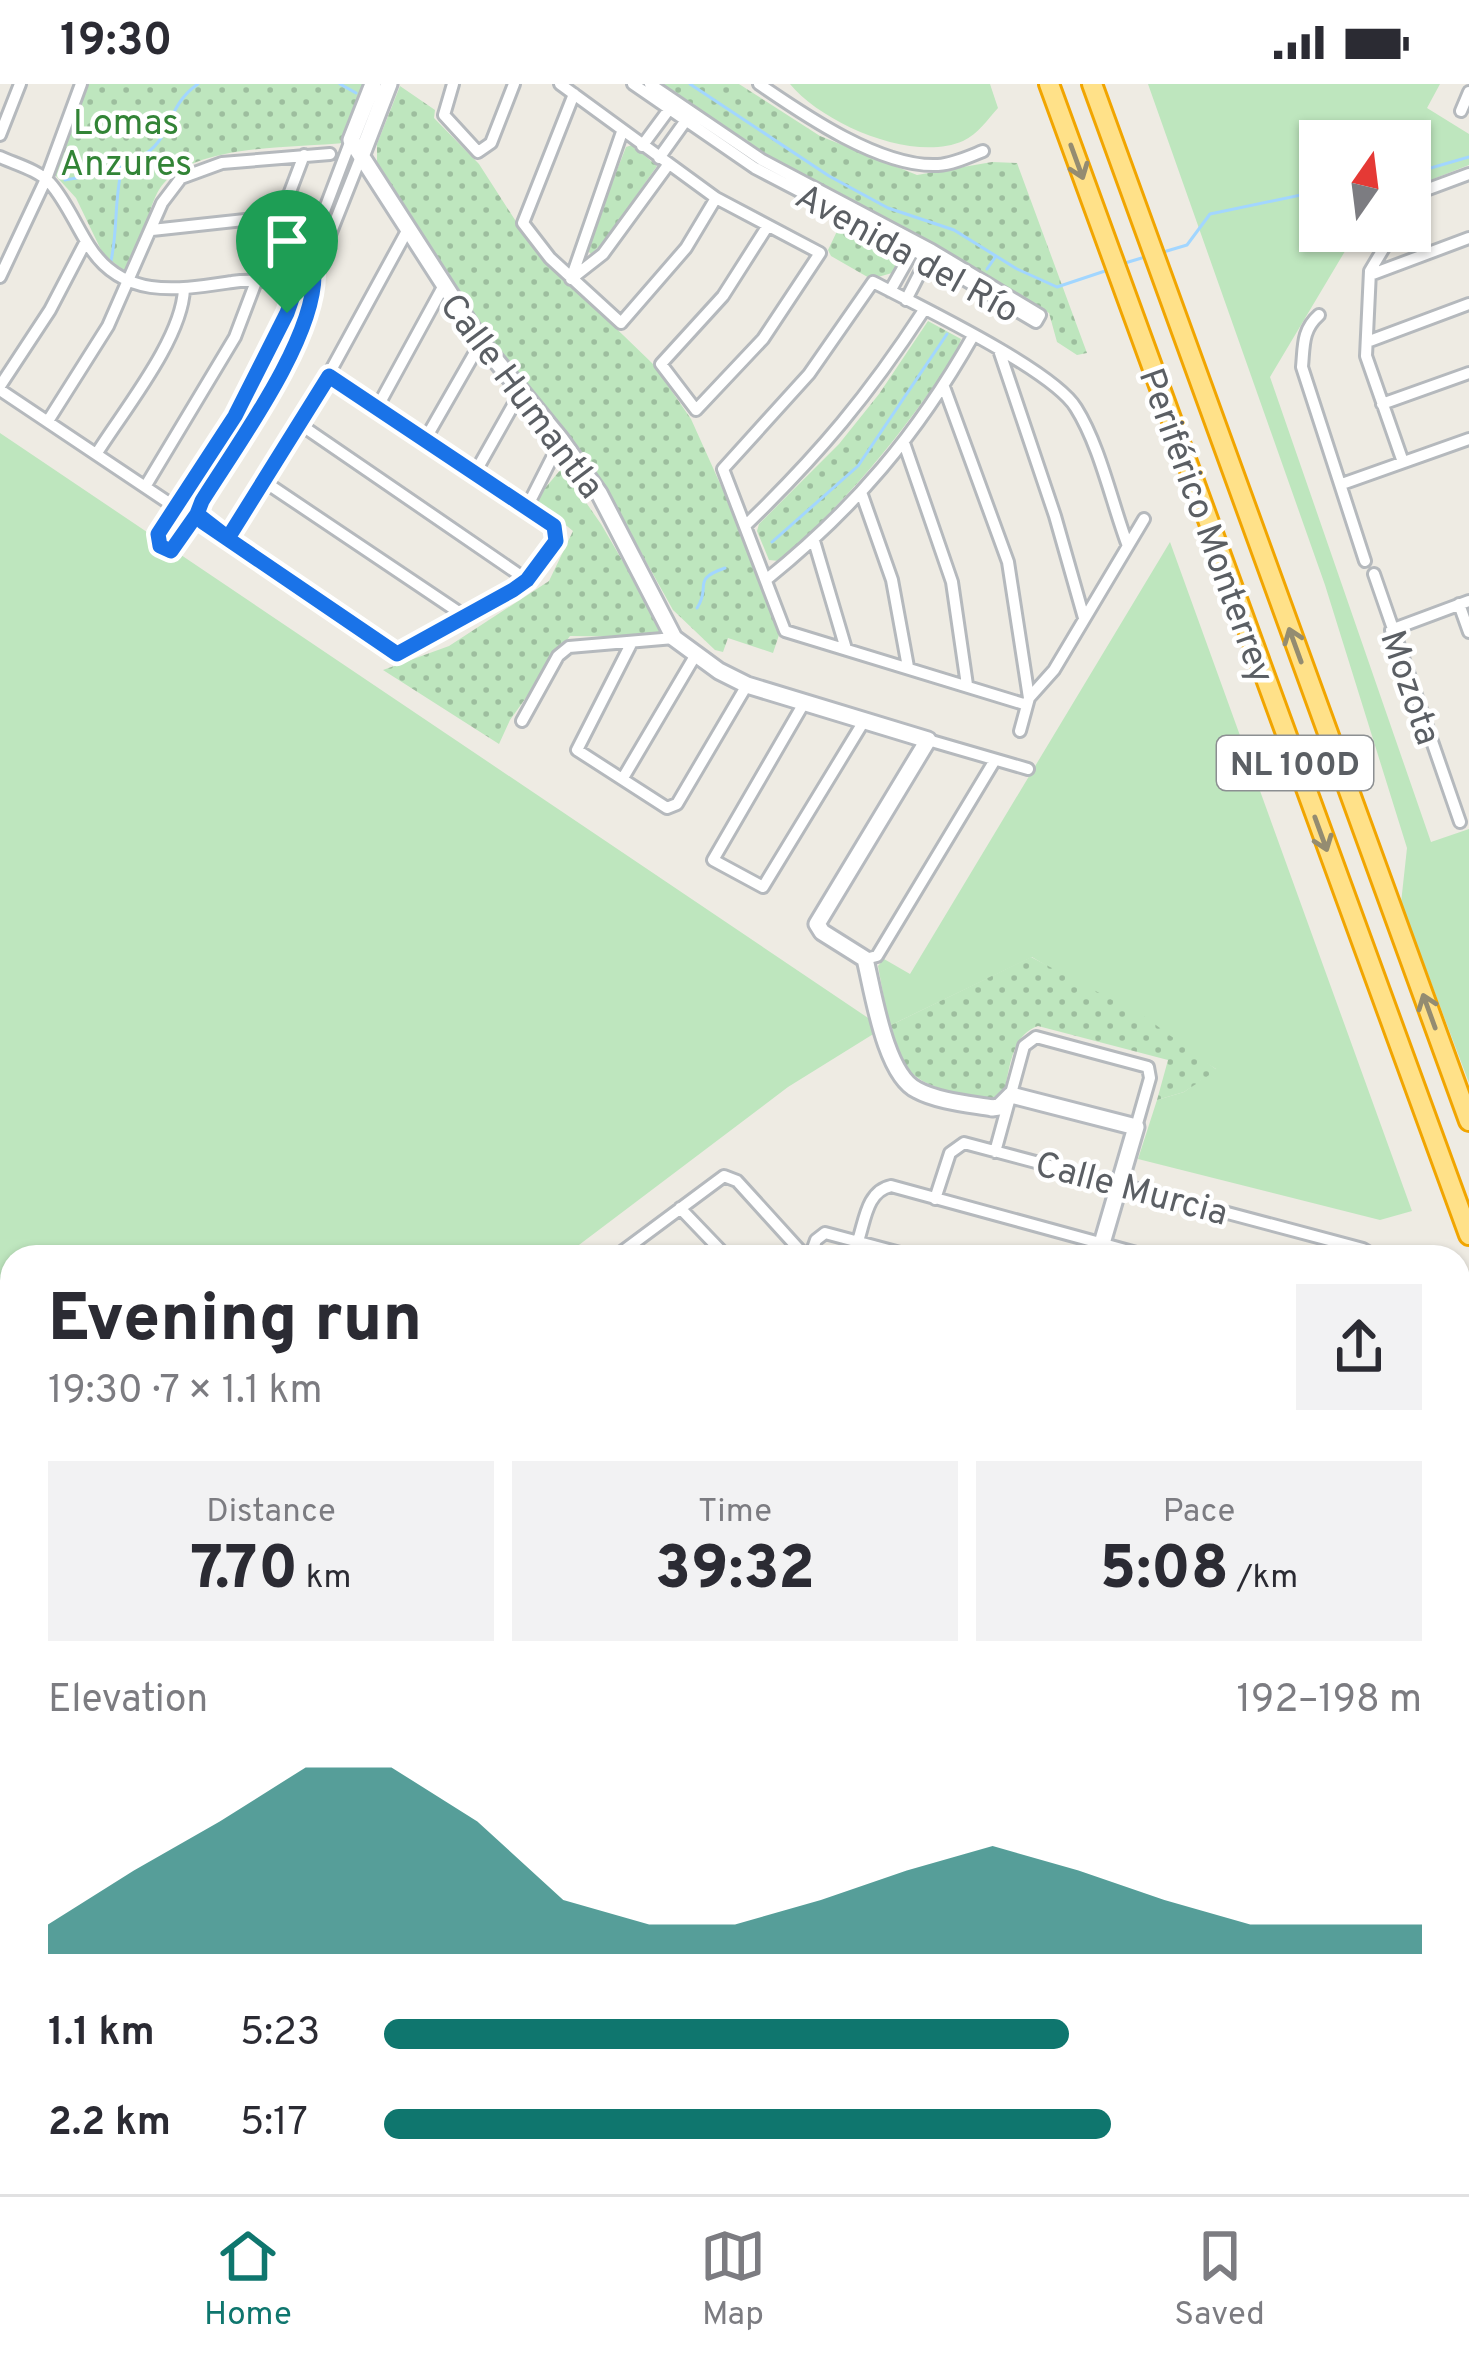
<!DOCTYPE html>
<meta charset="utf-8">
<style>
:root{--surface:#fff;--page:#f2f2f3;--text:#2b2b33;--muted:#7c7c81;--line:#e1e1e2;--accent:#0f766e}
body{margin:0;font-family:Overpass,sans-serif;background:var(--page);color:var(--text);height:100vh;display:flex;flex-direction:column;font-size:45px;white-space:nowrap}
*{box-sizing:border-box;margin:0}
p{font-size:39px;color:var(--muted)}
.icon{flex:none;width:66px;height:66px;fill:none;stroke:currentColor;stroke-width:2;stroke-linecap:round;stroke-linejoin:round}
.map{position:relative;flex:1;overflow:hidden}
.details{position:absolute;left:0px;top:1161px;width:1470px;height:951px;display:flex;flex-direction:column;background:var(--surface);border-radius:36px 36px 0 0;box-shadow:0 3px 9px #0004}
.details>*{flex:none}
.needle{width:78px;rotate:14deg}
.fabs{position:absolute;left:1299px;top:36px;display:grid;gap:24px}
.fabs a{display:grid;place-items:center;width:132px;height:132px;border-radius:0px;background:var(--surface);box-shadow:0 3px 9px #0004;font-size:60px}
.pin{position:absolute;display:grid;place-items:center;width:102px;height:102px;color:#fff;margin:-123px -51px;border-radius:50% 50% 50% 0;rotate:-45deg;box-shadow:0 0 12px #0007}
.pin .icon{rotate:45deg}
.round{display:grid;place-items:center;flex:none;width:126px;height:126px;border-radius:0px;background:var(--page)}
.overview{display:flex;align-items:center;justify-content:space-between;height:204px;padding:0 48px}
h1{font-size:66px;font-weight:800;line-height:90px}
.stats{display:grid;grid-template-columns:repeat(3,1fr);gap:18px;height:204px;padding:12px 48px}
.stats div{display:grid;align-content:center;border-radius:0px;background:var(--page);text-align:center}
.stats b{font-size:60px;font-weight:800}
.stats small{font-size:33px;font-weight:400}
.stats p{font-size:33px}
.chart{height:336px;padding:24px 48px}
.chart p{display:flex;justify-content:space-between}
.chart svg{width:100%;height:216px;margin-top:12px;fill:var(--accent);opacity:.7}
ul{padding:0 48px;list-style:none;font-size:39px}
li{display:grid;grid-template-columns:192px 144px 1fr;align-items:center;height:90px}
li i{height:30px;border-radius:15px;background:var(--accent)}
.status{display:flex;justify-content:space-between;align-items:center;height:84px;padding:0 60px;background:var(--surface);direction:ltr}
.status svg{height:33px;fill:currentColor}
.menu{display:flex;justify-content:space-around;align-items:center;height:168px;border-top:3px solid var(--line);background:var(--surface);font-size:33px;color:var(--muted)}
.menu a{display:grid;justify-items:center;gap:6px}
.menu .on{color:var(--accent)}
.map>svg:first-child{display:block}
</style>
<div class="status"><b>19:30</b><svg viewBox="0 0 49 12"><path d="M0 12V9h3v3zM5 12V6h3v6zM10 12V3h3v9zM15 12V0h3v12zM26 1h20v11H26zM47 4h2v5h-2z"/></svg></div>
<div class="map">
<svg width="1469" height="2110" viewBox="0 0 1469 2110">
<defs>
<pattern id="park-dots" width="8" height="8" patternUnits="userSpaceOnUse" patternTransform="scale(3)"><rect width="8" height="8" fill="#bee6be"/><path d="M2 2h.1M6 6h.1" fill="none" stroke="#9dbe9e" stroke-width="1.8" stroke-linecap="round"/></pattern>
</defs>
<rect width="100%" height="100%" fill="#eeebe3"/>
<path fill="#bee6be" d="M790,0H990L998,24C988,35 978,50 963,57C913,79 823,40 790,0Z
M1148,0H1440L1427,24L1469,50V81L1410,104V57H1320V147H1357L1270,293L1431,758L1469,745V999L1401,819L1407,764L1325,501Z
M0,349L883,944L788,1003L563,1173H12V1592L0,1602Z
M1170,458L1412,1127L1380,1136L1138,1075L1157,1016L1184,1008L1216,985L1032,873L889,942L878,882L884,875L910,890Z
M356,2100H923L932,2110H348Z"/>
<path fill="url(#park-dots)" d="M86,0H365L344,59C295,64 197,60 164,99C151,113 146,145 138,166L134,165L126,185H122L103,170L76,114L55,91Z
M662,0H739L820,52L917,91L992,78L1017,79L1087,269L1077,271L1057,258L1049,229L922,154L767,73Z
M400,2L435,26L434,34L479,80L533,164L653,280L691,335L741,446L779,551L773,569L728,554L723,568L715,566L673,526L593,382L499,268L377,78V60Z
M632,61L657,82L603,159L591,170L586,165L626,63Z
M840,141L896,166L899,175L892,189L871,195L831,172L828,166Z
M302,204L308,205L273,290L170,460L165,457L266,286Z
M928,237L961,255C956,274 940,294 928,310C885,371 835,428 779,477L769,476L757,447L759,440L839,360L879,310Z
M562,384L601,440L667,553L570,552L510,636L499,660L383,586L449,562L549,497L573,447L535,416Z
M1031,873L1145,933L1217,986L1184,1008L1157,1016L1168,976L1038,942C1010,952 1010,986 1003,1012C980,1020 927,1005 909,987C897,976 894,956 889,942Z"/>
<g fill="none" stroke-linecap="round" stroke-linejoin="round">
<path stroke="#a2d6ff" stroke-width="3" d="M340,0L356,9
M690,0L829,92L888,124L954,146L1017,185L1057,203L1111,185
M1410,90L1469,73
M65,96C100,90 148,83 165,47C174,28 180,12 198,0
M1160,169L1187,161L1210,130L1320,107
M111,177C118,145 114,115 122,84
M1125,179L1145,173
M987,185L996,172
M772,458L858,382L947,250
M697,524C712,502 690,496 725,484"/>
<defs>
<path id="street" d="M453,0L444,31L478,68L491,59L514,0
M560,0L716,114L820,169L763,255L696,326L661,280L723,212L767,143
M633,0L755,84L928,174L1036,238L1040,231
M650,0L762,76L932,166L1040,231
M759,0C804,31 881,84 938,81C953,80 968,73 983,67
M574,10L523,139L550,174L621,239L686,164L716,114
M1461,27L1469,8
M0,51L20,0
M642,62L673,20
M0,73C15,80 38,86 50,99C66,117 76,142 89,162C123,216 178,206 232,198C260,193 286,204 314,191L362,70
M659,74L689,32
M1410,119L1415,110L1469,90
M152,146L282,132
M1394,147L1370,187L1366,272L1403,378
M304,180L351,56
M259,188L304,180
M1370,191L1469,154
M0,193L46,95L81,0
M571,195L622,48
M571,195L603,170L668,81
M299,197L260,287L158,450L160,462L171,467L265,319L294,258L314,202V191L304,180
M890,207L916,161
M906,216L929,171
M1319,231C1302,246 1304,262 1302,283L1365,477
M1367,258L1469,220
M999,266L1055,432L1084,534
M0,302L50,226L86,157
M944,303L1008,478L1029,614
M0,306L166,417
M1382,320L1469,289
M378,322L443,203
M48,337L108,242L162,119L181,94L222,79L330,70
M301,341L527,496
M426,354L481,258
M904,359L952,498L967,601
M97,369C124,326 182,255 184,205
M476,387L520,309
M265,398L466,533
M1342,400L1469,355
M145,403L235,253L304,71
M862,411L892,496L908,583
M528,421L561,356
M197,430L397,570L513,506L527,496L556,457L554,442L329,292
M747,440C820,369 868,312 924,226
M228,455L301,341L407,147
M814,457L846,565
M1374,490L1460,738
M767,495C855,424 917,351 973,252
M1459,520L1469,548
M1391,546L1469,517
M631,560L577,666L667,724L677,720L747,601
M804,619L713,776L763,803L864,637
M1027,621L785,547L723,385L809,290L873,198C917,221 1053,286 1076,324C1100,362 1112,420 1128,462
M522,637L558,572L569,563L674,554
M1020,647L1029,614L1054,586L1144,435
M928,656L1028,685
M623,694L695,572
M865,875L877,872L995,676
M995,1068L1024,962L1036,953L1148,983L1150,994L1136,1043
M935,1115L950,1069L964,1059L1363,1165L1376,1173
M680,1124L727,1173
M858,1157C865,1136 867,1107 891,1102L1151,1173
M615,1173L724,1092L737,1097L806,1173
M810,1173L816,1156L825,1149L915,1173
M1458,1349L1469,1386
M1458,1452L1469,1455
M1458,1514L1469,1517
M1458,1581L1469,1584
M1458,1642L1469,1645
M1458,1707L1469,1710
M1458,1771L1469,1774
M1458,1836V1851
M962,2100L972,2110
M1264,2100L1301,2110
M1003,2110L1013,2100
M1087,2110L1097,2100
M1361,2110L1363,2100"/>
<path id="secondary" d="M373,0L351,56L481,258L561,356L599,409L674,554L719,587L747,601L928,656L817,840L822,848L865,875C873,907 885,991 917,1006C937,1017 969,1020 992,1024L999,1023L1011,1011L1136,1043L1098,1173
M362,70L389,0
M1458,1987L1469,1954
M1134,2100L1144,2110
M1159,2100L1169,2110
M1397,2110L1403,2100"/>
<path id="highway" d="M1049,0L1469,1151
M1092,0L1469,1037"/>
</defs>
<use href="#street" stroke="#b5b9bd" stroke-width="16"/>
<use href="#secondary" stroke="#b6babf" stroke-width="21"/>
<use href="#highway" stroke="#f1a500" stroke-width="24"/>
<use href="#street" stroke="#fff" stroke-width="10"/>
<use href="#secondary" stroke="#fff" stroke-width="15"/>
<use href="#highway" stroke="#ffe189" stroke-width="18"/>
</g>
<defs><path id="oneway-shaft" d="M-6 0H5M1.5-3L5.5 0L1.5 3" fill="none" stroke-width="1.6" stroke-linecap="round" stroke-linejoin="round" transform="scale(3)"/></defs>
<g stroke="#948c71">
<use href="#oneway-shaft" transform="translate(1077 78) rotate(70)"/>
<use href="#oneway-shaft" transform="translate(1295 561) rotate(-110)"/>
<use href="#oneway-shaft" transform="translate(1321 750) rotate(70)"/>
<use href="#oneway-shaft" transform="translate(1429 927) rotate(-110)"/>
</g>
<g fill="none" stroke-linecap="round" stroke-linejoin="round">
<defs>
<path id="route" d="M287,229L298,197L314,191C314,256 237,361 202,417L197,430L228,454L329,292L554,442L556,457L527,496L513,506L397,570L203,438L197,430L171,467L160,462L158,450L235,332L287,229"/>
</defs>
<use href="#route" stroke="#fff" stroke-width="24"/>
<use href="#route" stroke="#1a73e8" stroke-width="15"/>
</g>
<g text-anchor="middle" stroke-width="9" stroke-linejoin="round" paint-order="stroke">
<rect fill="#fff" stroke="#8c8f92" stroke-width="3" x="1217" y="652" width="156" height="54" rx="9"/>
<g font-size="33" font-weight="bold" fill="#5b5f64">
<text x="1295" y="691">NL 100D</text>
</g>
<g font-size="36" fill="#328436" stroke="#fff">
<text x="126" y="50">Lomas<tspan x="126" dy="41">Anzures</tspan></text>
</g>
<g font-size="36" fill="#5b5f64" stroke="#fff">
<text transform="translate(908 168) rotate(29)" y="13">Avenida del Río</text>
<text transform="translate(523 311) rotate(53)" y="13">Calle Humantla</text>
<text transform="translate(1208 441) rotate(70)" y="13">Periférico Monterrey</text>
<text transform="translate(1412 603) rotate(71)" y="13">Mozota</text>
<text transform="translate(1132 1103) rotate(15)" y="13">Calle Murcia</text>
</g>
</g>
</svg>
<div class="fabs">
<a><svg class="needle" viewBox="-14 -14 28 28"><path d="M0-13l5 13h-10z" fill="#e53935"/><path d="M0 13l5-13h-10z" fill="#7c7c81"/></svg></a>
</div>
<div class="pin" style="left:287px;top:229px;background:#1e9e55"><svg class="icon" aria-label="arrive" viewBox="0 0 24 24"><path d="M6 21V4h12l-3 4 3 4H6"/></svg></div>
<section class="details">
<div class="overview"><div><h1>Evening run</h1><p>19:30 · 7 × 1.1 km</p></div><a class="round"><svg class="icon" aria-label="share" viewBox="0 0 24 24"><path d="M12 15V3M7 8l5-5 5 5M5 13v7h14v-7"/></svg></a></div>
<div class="stats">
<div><p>Distance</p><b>7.70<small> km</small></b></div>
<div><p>Time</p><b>39:32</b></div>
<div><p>Pace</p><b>5:08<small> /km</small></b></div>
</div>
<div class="chart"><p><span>Elevation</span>192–198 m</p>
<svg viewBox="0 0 160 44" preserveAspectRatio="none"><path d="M0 44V38L10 27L20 17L30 6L40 6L50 17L60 33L70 38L80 38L90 33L100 27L110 22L120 27L130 33L140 38L150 38L160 38V44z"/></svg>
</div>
<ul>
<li><b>1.1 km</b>5:23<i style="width:66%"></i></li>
<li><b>2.2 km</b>5:17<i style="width:70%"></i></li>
</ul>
</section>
</div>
<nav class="menu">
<a class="on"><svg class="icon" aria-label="home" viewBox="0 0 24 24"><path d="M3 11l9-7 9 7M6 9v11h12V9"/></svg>Home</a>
<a><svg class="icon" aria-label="map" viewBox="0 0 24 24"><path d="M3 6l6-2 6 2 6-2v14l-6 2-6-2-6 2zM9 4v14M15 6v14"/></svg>Map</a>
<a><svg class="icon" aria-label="saved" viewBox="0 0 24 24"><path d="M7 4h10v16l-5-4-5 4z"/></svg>Saved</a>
</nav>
